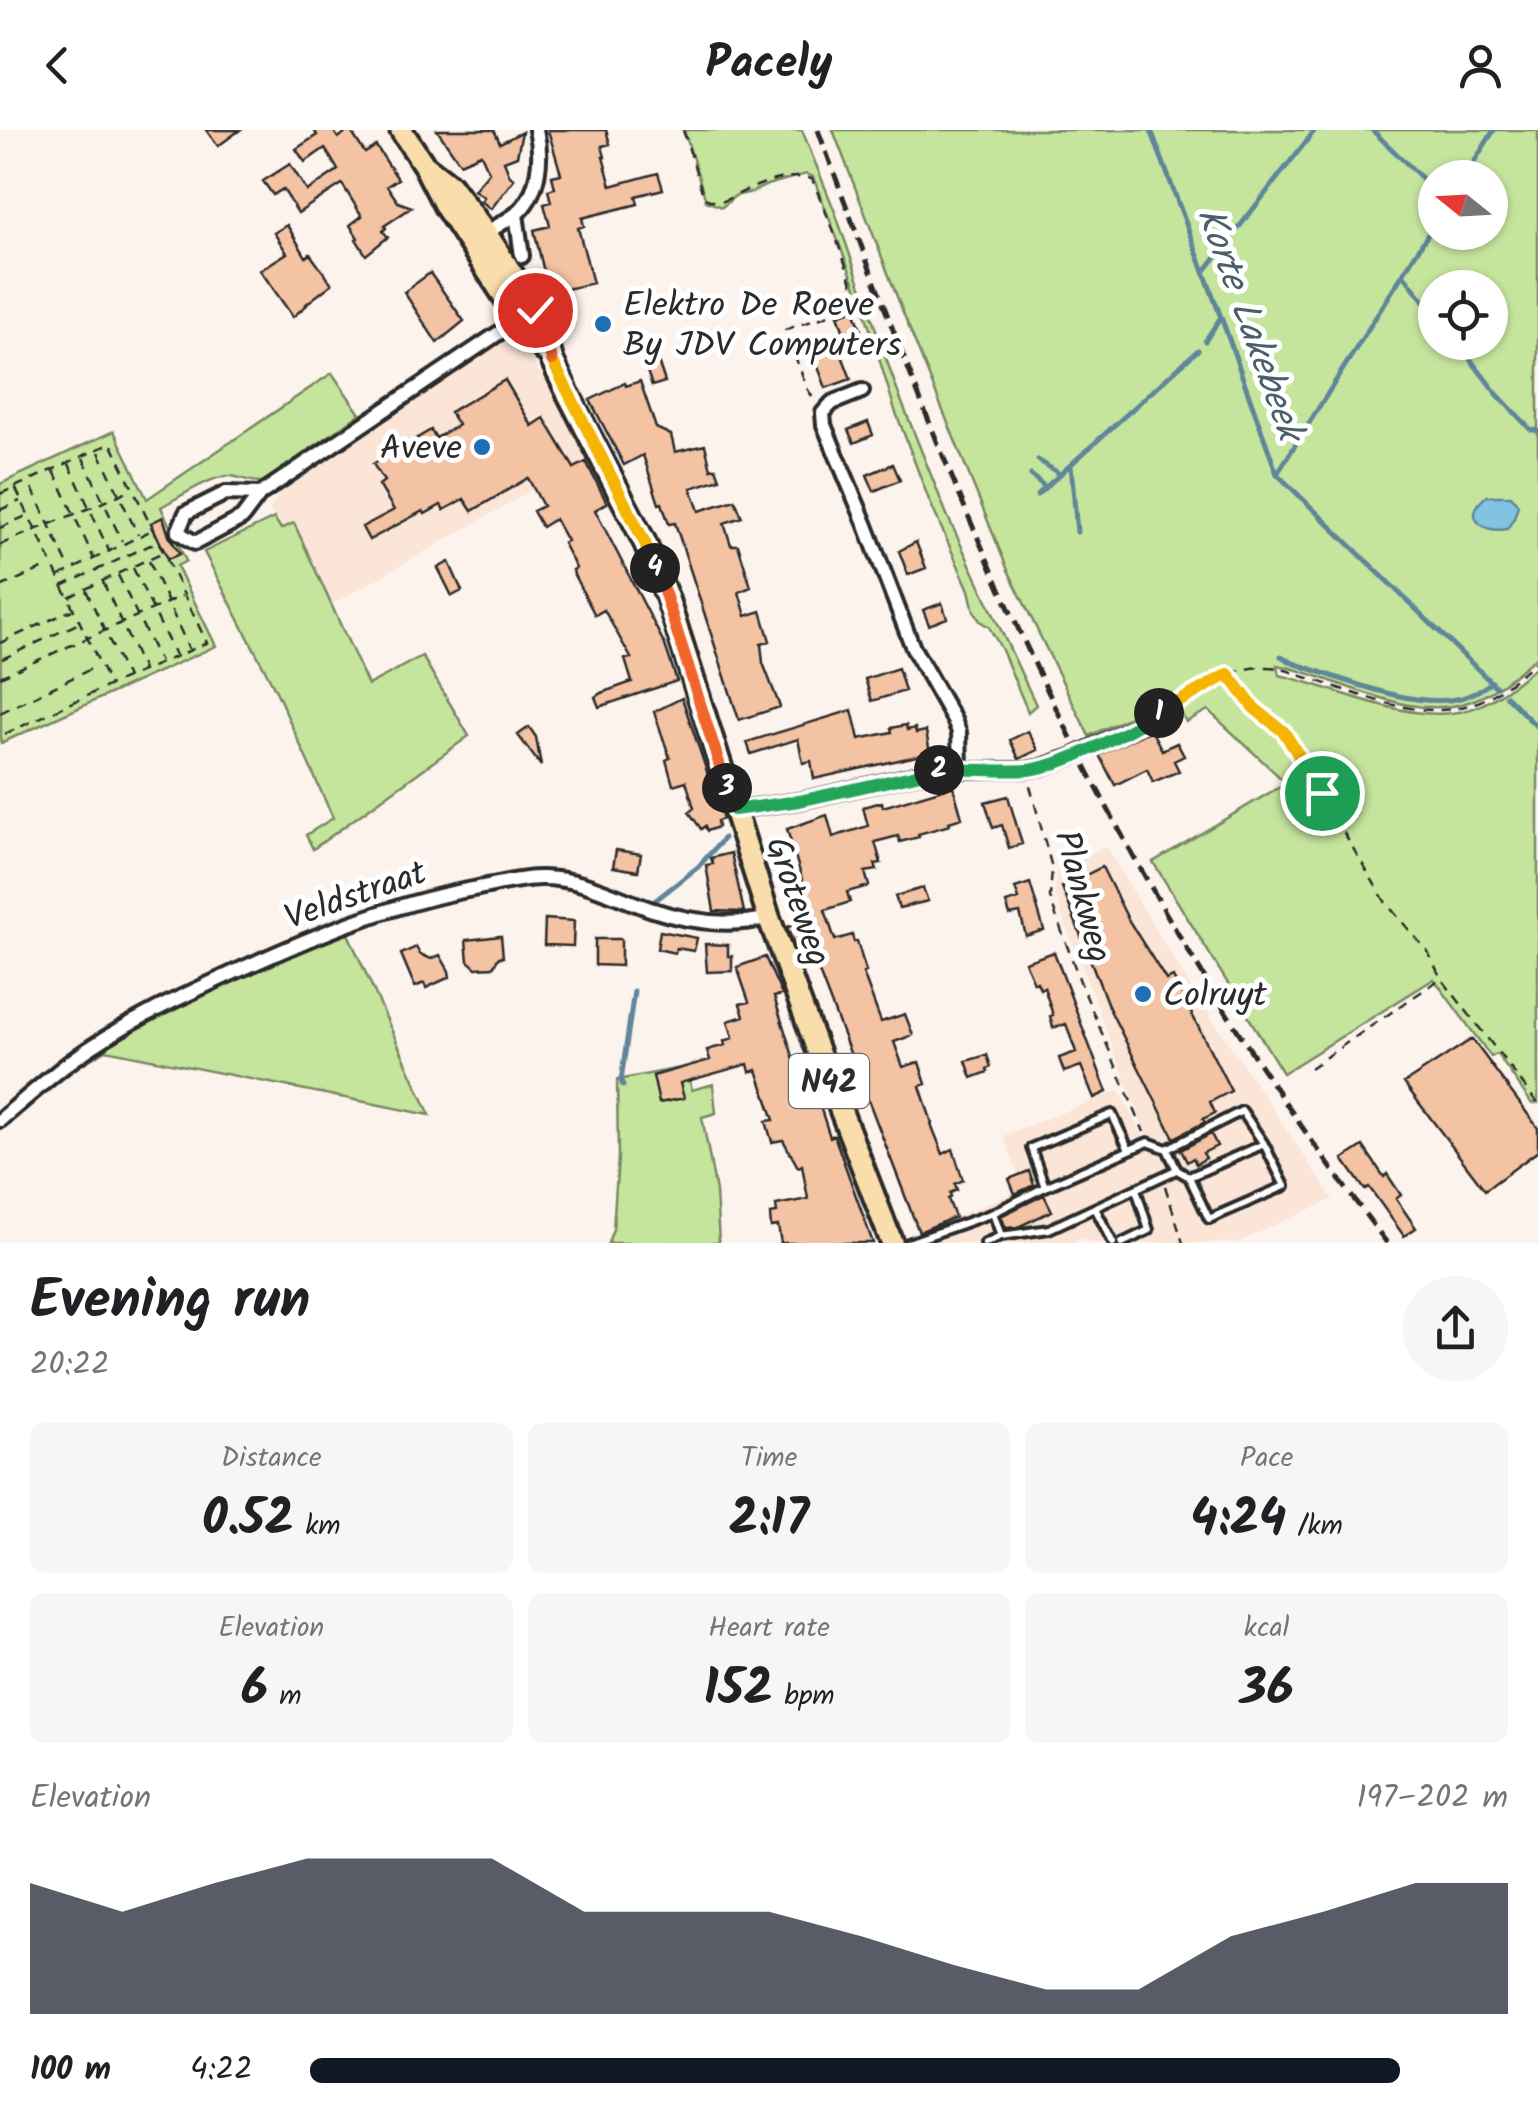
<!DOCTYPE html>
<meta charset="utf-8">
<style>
:root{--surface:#fff;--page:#f6f6f6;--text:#202124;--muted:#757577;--accent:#111827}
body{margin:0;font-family:Kalam,sans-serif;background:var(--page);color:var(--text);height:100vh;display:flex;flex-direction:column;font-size:38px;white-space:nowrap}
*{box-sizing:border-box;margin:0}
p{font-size:32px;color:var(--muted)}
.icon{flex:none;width:55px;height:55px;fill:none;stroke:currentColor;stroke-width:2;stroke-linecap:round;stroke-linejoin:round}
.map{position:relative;height:1113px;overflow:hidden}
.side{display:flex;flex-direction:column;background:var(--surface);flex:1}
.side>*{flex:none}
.needle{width:65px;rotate:288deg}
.buttons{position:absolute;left:1418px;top:30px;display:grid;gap:20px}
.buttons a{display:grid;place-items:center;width:90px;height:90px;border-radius:50%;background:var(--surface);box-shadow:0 2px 8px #0004;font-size:50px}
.pin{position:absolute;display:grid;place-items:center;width:85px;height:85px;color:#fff;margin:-42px;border:5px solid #fff;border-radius:50%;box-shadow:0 2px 10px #0007}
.km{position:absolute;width:50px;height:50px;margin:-25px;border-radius:50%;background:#222;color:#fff;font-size:28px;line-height:50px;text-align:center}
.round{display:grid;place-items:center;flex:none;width:105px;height:105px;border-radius:52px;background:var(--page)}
.summary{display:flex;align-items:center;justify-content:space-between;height:170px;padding:0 30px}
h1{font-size:55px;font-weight:800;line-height:75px}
.stats{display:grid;grid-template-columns:repeat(3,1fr);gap:15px;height:170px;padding:10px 30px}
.stats div{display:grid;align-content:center;border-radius:15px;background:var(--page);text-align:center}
.stats b{font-size:50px;font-weight:800}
.stats small{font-size:28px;font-weight:400}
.stats p{font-size:28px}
.chart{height:280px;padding:20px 30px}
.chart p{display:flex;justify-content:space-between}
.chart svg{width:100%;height:180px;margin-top:10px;fill:var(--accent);opacity:.7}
ul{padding:0 30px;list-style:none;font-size:32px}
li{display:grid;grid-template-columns:160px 120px 1fr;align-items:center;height:75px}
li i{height:25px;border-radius:12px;background:var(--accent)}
header{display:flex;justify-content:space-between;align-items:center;height:130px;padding:0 30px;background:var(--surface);font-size:45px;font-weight:800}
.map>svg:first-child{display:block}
</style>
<header><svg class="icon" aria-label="back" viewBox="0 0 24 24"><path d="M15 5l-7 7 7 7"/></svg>Pacely<svg class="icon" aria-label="person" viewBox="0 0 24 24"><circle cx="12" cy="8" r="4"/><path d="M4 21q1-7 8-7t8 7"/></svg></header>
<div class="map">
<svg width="1538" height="1113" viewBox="0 0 1538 1113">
<rect width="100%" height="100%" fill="#fdf3ed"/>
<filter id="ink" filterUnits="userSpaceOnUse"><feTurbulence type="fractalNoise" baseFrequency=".01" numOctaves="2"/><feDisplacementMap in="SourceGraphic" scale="20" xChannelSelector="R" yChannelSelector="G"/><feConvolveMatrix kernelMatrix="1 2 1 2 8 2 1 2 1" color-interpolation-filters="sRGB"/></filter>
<g filter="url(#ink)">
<path fill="#fae5d7" d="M514,203L562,277L587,329L333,474L294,394L281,400L270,380L285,353Z
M1106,717L1192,859L1333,1069L1236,1113H1088L1084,1108L1070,1113H913L911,1106L1024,1058L1003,1006L1119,960L1148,1016L1151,1017L1055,766L1057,737Z"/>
<path fill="#c5e59d" stroke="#788864" stroke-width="2.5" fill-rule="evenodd" d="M684,0H802L835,82L897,260L947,385L1036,575L1028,582L1002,520L989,497L980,491L974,481L969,460L929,370L895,280L860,167L813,47L806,44L767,55L752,62L735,66L722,77L706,71Z
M833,0H1538V526C1518,541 1498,561 1474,570C1412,596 1337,546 1277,535L1279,545C1335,557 1411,596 1467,580C1494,573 1517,552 1538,535V973L1532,974L1497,924L1491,927L1434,849L1283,943L1153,732L1286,653L1208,580L1186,592L1171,563L1152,577L1089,606L1007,438L906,190ZM1435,48H1490V102H1435ZM1435,158H1490V212H1435Z
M332,243L360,284L263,352C251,353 242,347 230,346C212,345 178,368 161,377L186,431L177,436L216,516L1,613L0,354L114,301L147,369Z
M274,388L281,399L294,393L368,555L422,526L469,606L313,719L306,705L333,688L277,563L204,422Z
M345,797L430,985L106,920L76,938L74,931L156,882Z
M686,937L692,960L713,954L716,983L702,987L716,1062L719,1113H608L613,1099L618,1027L617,950Z"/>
<path fill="#82c3e2" stroke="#5f8699" stroke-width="2.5" d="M1487,366H1511L1518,375L1514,388L1507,399C1480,404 1462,384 1487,366Z"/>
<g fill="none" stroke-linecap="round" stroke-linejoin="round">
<path stroke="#5f8699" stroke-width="5" d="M1151,0L1225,198L1277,344L1496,557
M1372,0L1427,53
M1464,48L1494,0
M1204,142L1315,0
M1403,144L1435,185
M1205,211L1221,187
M1457,212L1497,264L1530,299L1538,301
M1038,330L1060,344
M1071,335L1077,402
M1277,344L1435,93
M1031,345L1045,357
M1037,365L1198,220
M1281,526L1293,533C1338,547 1410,578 1456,569C1470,567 1480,560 1492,552
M1506,566L1538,598
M652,773L698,737L724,708
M623,956L621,951L634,861"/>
</g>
<path fill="#f4c3a4" stroke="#2b2b2b" stroke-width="2.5" d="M206,0H240L218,16Z
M314,0H333L338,8L350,0L365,23L376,16L398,49L387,56L398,72L412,77L384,96L386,98L383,101L388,107L366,125L356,109L358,108L350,95L362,86L342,54L298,83L283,59L273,65L263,51L290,34L307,61L338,40L325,18L305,32L296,19L317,5Z
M437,0H494L500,13L522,2L517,26L504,31L510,46L514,49L491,79L481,71L484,67L474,60L489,42L481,24L460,33Z
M548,0H606L610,14L602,16L605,27H603L611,56L658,43L663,59L636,66L638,74L582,88L584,96L578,98L593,153L549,163L534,100L550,96L544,74L551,72L548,60L555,58L552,46L561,44Z
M287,95L306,127L310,124L332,154L306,174L307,175L293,187L260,140L287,123L274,103Z
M430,143L464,191L437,213L404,162Z
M854,179L862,203L846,209L838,185Z
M837,212L851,249L826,258L812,221Z
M659,234L665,252L652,256L646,238Z
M505,250L532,296L544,288L574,338L586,332L607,373L595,380L665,515L677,551L599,577L595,567L601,563L632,552L625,529L631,528L604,480L595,485L574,445L573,440L576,438L563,413L567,411L555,389L542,397L533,381L543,376L528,348L472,381L464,369L444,380L441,375L425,384L423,381L369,410L362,397L394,380L379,355L384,351L373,334L431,300L436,308L458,295L450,282Z
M640,251L656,298L671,305L675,322L705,315L711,339L716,338L720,349L691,358L699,381L735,370L742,387L724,393L731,415H738L751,457L739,462L746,486L761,481L770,511L761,514L763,533L780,577L739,590L675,393L669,394L662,373L659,374L643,325L624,335L590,270L625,253L626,256Z
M868,292L873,305L854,313L848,300Z
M893,334L900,350L874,361L867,345Z
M163,387L169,406L180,424L168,429L151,393Z
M916,412L926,438L908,445L899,421Z
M449,432L462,461L452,466L438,438Z
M942,473L947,488L929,495L923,480Z
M898,538L905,561L872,571L865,549Z
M682,568L723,689L717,691L718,697L707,701L705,696L701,699L689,682L694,678L686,651L673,655L666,630L670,628L654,582Z
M852,580L859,609L892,602L891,598L906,595L907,600L915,598L916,603L926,601L930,623L814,649L811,631L803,633L798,609L751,624L747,612Z
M529,597L536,607L541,636L518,605Z
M1151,600L1162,620L1177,613L1184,626L1174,631L1179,641L1153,652L1147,639L1115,655L1099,625Z
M1028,601L1038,620L1019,629L1010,610Z
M953,656L962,688L949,692L950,695L918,704L919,707L900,712L898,706L875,712L881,733L875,734L877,740L865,742L869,756L847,762L850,772L825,780L835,810L852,805L854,812L857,811L866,842L863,843L881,892L905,884L913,905L894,912L903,937L919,932L926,954L920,956L932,993L931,994L943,1024L953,1019L963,1050L955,1054L957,1060L950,1063L951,1067L948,1069L955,1087L919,1102L807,811L794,815L787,797L814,789L787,699L827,685L833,707L868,696L863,677L882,672L883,677Z
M1008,666L1022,714L1009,718L1002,695L993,698L985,672Z
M616,720L641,724L638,741L613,737Z
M731,723L744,782L714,781L706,735L713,734L711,728Z
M1102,737L1129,791L1166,850L1173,847L1231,961L1210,972L1215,983L1203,989L1205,992L1174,1008L1109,878L1062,757Z
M1030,753L1044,800L1026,806L1020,783L1010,785L1006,773L1019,769L1015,758Z
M923,758L928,771L899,778L895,766Z
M545,789L574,791L573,816L544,815Z
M660,801L697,808L694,821L676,818L675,823L657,819Z
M501,806L503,827H499L493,837L476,838L468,831L466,810Z
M595,809H621V836L595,835Z
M705,814L728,815V826H732V841L707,842Z
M416,817L420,824L431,829L440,825L449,841L450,847L426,858L424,853L415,857L401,824Z
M1054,822L1107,962L1094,968L1081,936L1064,942L1059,928L1076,922L1066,894L1053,898L1050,886L1053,885L1044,857L1040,859L1037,852L1034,853L1025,832Z
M765,827L782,865L774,867L804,961L814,958L830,1007L834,1005L873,1113H781L778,1096L771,1097L770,1084L777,1083L776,1075L808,1069L802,1035L798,1037L783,1010L772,1012L766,991L774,990L757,940L750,942L748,934L680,953L684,968L659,973L653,946L710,930L707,920L725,915L724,911L733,908L728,891L744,886L740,874L749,872L737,837Z
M1472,909L1538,998V1021L1485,1060L1404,953Z
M987,925L991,937L987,939L988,942L972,948L966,931Z
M1211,1004L1217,1016L1203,1023L1206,1028L1196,1034L1193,1028L1187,1032L1181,1020Z
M1363,1016L1384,1047L1387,1044L1401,1065L1396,1069L1416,1098L1404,1106L1369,1057L1365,1060L1343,1029Z
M1029,1041L1034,1055L1015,1064L1009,1049Z
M1044,1065L1052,1081L1018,1097L1006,1098L1001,1086Z"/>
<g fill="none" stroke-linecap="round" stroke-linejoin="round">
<defs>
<path id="lane" d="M1189,1047L1209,1089L1285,1056L1264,1014
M1045,1057L1031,1018L1112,984L1129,1020
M1095,1078L1113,1113
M993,1083L1045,1057L1148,1012L1167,1019L1177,1040L1189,1047L1264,1014L1242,981L1167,1019
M1001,1106L1049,1099L1176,1040
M908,1113L993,1083L1001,1106L985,1113
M1122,1113L1149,1100L1136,1059"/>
<path id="street" d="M516,84L522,126
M481,106C492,99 505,92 516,84C539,65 543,27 536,0
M862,261L832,273L823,283L824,295L865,393L913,518L954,590L959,602L960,638
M260,364L242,388L195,413L178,402L186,383L226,363L260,364L524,186
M734,680L799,671L937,640H1026L1042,637L1071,627L1137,596L1173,575
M0,990C23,971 46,950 70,932C121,894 180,867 237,841C314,806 390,774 473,759C495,755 519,748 541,748C582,748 612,766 650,779C688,792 730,797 769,788"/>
<path id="primary" d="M401,0L424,35L445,76L519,189L544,220
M424,35L450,55L486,103L535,180L544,200L552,230L566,260L645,413L667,467L769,788L816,916L892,1113"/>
</defs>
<use href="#lane" stroke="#2b2b2b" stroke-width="14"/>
<use href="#street" stroke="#2b2b2b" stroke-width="20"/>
<use href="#primary" stroke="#2b2b2b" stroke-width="28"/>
<path stroke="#2b2b2b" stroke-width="2.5" stroke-dasharray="10 8" stroke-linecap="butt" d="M683,0L704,68L719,73C748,60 780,41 812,49L832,97L855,161C845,187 808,190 785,200L808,260L816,272
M99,322L138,405
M83,328L122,411
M69,334L109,421
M54,341L94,429
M15,357L111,313L207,513L110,555
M32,358L67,433
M0,364L15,357L110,555L5,604
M0,380L20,371
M0,398L26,386
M0,415C43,395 88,381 131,359
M149,431L189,519
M133,438L175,525
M118,445L160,532
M59,446L150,401
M103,452L143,540
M62,456L159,411
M0,457L49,436
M86,460L127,548
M69,467L161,423
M0,513L72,480
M2,529L77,494
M1228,544L1253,578L1283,602L1386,773L1428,822L1441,848L1538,974
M0,547L182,466
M1183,569C1208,553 1237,536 1268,537C1280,537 1294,543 1305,547C1359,563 1419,594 1475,573C1499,565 1518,545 1538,530
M0,583L97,536
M1030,656L1052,738L1050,767L1054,780L1081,854L1144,1002
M1310,938L1440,849
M1165,1056L1183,1113"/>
<use href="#lane" stroke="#fff" stroke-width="6"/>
<use href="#street" stroke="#fff" stroke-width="12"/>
<use href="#primary" stroke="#f9deab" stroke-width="20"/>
<path stroke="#2b2b2b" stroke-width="5" stroke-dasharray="15 8" stroke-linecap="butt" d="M818,0C871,142 923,284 984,422C1089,665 1225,903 1387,1113"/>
</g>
</g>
<g fill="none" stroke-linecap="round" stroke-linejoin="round" filter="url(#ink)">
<defs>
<path id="split-1" d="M1159,583L1228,544L1254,578L1284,602L1322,663"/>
<path id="split-2" d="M939,640C968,638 998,642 1027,640C1062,637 1128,602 1159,583"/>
<path id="split-3" d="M727,658L734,680L799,671L939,640"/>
<path id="split-4" d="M655,438L666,467L727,658"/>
<path id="split-5" d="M552,230L645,413L655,438"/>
<path id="split-6" d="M535,180L544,200L552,230"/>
</defs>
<use href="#split-1" stroke="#fff" stroke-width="20"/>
<use href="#split-2" stroke="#fff" stroke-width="20"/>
<use href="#split-3" stroke="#fff" stroke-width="20"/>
<use href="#split-4" stroke="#fff" stroke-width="20"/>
<use href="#split-5" stroke="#fff" stroke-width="20"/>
<use href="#split-6" stroke="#fff" stroke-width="20"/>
<use href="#split-1" stroke="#f5b400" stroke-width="12"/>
<use href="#split-2" stroke="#22a559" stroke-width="12"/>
<use href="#split-3" stroke="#22a559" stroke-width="12"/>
<use href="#split-4" stroke="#f0652b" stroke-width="12"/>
<use href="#split-5" stroke="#f5b400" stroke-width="12"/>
<use href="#split-6" stroke="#f0652b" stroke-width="12"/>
</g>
<g fill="#1f6fb2" stroke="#fff" stroke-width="4">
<circle cx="603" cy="194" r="10"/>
<circle cx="482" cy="317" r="10"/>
<circle cx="1143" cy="864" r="10"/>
</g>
<g text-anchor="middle" stroke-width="10" stroke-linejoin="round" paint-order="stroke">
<rect fill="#fff" stroke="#6b6b6b" stroke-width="2.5" x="789" y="924" width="80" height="54" rx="8"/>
<g font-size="32" font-weight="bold" fill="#2b2b2b">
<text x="829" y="962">N42</text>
</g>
<g font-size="35" fill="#2b2b2b" stroke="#fff" text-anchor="start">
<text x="623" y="186">Elektro De Roeve<tspan x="623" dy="40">By JDV Computers</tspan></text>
<text x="462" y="329" text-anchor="end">Aveve</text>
<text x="1163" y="876">Colruyt</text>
</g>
<g font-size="35" fill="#2b2b2b" stroke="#fff">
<text transform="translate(355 764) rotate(-19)" y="12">Veldstraat</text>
<text transform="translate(1084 766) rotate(75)" y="12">Plankweg</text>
<text transform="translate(799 771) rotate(71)" y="12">Groteweg</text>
</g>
<g font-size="38" font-style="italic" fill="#49606b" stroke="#fff">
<text transform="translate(1251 193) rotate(70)" y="13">Korte Lakebeek</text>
</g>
</g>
</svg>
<div class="buttons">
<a><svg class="needle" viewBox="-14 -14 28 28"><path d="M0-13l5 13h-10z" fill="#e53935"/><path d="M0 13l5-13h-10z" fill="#757577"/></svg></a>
<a><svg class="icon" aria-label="locate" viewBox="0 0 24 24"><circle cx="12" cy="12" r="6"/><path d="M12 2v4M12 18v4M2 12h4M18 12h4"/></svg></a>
</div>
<div class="pin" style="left:1322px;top:663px;background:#1e9e55"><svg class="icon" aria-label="arrive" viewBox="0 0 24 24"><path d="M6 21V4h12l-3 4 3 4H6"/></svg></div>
<div class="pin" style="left:535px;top:180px;background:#d93025"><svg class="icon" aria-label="check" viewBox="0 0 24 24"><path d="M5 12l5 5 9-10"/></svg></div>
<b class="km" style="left:1159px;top:583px">1</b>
<b class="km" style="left:939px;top:640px">2</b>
<b class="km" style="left:727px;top:658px">3</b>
<b class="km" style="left:655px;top:438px">4</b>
</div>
<section class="side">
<div class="summary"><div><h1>Evening run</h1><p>20:22</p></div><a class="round"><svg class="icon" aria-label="share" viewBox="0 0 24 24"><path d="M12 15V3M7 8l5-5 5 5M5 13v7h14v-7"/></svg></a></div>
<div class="stats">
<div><p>Distance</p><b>0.52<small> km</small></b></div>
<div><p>Time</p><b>2:17</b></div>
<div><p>Pace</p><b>4:24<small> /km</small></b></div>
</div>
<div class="stats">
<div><p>Elevation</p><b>6<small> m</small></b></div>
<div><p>Heart rate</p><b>152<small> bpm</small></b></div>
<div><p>kcal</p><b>36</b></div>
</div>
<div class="chart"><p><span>Elevation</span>197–202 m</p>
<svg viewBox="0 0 160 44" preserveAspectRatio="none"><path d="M0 44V12L10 19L20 12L30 6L40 6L50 6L60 19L70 19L80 19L90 25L100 32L110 38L120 38L130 25L140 19L150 12L160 12V44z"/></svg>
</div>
<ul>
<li><b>100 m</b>4:22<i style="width:91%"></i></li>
</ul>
</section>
